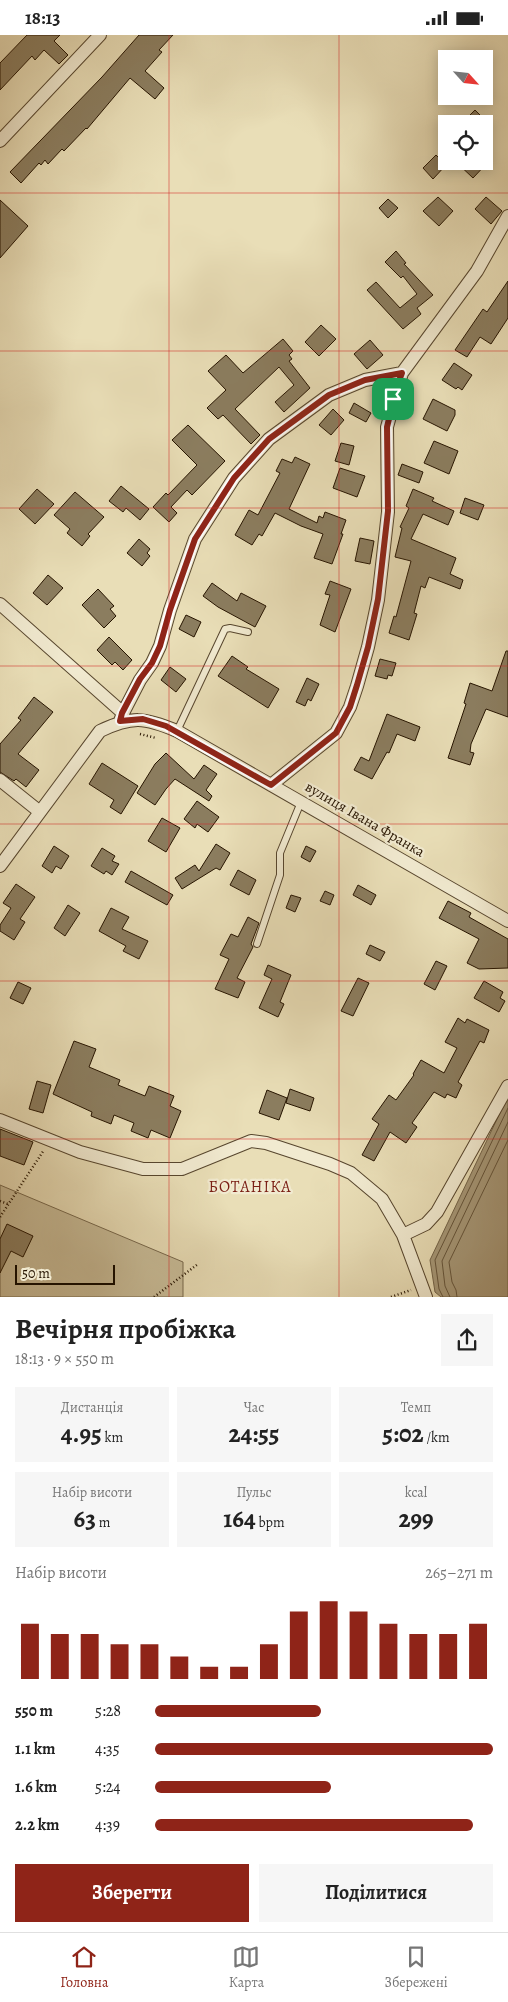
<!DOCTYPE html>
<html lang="uk">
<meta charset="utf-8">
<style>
:root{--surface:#fff;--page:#f6f6f6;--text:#222;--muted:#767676;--line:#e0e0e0;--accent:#8f2418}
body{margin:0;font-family:Alegreya,serif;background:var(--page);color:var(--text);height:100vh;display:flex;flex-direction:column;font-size:19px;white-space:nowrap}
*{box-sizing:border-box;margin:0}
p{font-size:16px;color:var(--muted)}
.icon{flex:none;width:28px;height:28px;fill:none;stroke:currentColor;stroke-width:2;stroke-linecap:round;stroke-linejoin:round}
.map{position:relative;height:1262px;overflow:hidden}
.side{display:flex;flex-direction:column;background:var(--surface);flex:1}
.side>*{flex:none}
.needle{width:32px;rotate:117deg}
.buttons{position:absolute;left:438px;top:15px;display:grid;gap:10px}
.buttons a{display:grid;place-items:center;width:55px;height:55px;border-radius:0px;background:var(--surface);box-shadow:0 2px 12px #0003;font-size:25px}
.scale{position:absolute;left:15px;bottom:12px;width:100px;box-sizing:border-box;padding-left:5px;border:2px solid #261400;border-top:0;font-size:14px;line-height:18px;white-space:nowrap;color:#261400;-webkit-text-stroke:4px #f1ead0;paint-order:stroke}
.pin{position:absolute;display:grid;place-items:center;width:42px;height:42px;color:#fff;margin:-21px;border-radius:10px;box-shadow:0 2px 8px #0006}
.round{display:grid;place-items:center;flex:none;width:52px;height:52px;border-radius:0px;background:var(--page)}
.overview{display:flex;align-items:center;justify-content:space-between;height:85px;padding:0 15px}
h1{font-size:28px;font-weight:700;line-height:38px}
.stats{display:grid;grid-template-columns:repeat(3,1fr);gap:8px;height:85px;padding:5px 15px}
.stats div{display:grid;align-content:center;border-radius:0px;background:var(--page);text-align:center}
.stats b{font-size:25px;font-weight:700}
.stats small{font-size:14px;font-weight:400}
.stats p{font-size:14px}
.chart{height:140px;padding:10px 15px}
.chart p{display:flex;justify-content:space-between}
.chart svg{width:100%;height:90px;margin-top:5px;stroke:var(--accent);stroke-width:6}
.cta{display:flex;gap:10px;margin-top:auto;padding:10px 15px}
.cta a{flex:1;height:58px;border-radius:0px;background:var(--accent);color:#fff;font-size:20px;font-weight:700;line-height:58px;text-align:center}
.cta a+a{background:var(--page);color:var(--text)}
ul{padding:0 15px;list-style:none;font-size:16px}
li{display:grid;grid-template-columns:80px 60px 1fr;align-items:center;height:38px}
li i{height:12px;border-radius:6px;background:var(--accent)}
.status{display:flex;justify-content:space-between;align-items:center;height:35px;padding:0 25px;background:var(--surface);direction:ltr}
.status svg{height:14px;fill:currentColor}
.tabs{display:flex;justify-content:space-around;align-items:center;height:70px;border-top:1px solid var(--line);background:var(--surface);font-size:14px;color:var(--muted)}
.tabs a{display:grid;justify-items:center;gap:2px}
.tabs .selected{color:var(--accent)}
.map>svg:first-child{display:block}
</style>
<div class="status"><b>18:13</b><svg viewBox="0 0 49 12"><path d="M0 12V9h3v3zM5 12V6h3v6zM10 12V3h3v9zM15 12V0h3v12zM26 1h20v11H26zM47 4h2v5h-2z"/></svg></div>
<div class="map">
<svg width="508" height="1262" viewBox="0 0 508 1262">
<rect width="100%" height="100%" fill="#e9deb7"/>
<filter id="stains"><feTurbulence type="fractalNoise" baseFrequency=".004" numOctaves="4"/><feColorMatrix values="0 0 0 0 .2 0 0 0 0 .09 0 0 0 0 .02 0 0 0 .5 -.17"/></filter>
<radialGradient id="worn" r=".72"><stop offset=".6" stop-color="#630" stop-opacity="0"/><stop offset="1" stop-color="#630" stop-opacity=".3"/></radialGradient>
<path fill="#c8bc98" stroke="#77684c" d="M0,1150L183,1227V1262H0Z"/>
<path fill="#a79979" stroke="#736449" d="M508,1061V1262H441L435,1257L430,1225Z"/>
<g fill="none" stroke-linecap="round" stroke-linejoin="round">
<path stroke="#66563c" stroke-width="1" d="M443,1262L439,1254L435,1225L508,1073
M450,1262L445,1251L442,1226L508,1087
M457,1262L456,1255L452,1247L449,1227L508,1105"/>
</g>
<path fill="#8b7d5f" stroke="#261400" d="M27,0H60L54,6L68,20L59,29L44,15L35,25L32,21L0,55V28Z
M139,0H173L159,15L162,17L145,36L164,53L155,64L130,43L87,94L86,93L64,116L62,114L48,129L45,125L41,130L39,128L21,148L10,137L102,42Z
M475,75L489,89H461Z
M436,120L446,130L433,144L423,133Z
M455,126H489L473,143Z
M438,162L453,176L439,191L423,176Z
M486,162L502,176L491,189L475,174Z
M388,164L398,173L388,183L379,173Z
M0,165L28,191L0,223Z
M396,216L406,228L404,229L433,260L417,273L421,279L403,294L367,255L376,247L400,273L417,259L403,241L401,243L385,227Z
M508,246V283L491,309L480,302L467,322L455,315L483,274L487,277Z
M321,290L336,304L319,321L305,307Z
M283,304L293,316L289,320L292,324L289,326L310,353L284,377L275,367L294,350L279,332L235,374L260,400L251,409L223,380L218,384L207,373L226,355L208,336L226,320L243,338Z
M370,305L383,320L367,334L354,319Z
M454,328L472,340L462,355L458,352L456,354L442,345Z
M433,364L455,375V380L447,396L423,384Z
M354,368L371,378L366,387L349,378Z
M333,374L344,385L331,400L319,390Z
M188,390L225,426L192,460L187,455L171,472L177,478L169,487L153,472L166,458L168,460L197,430L172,405Z
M434,406L458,416L449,439L424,428Z
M341,408L354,411L349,430L335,426Z
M295,422L310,429L289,474L317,488L319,481L323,483L325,477L346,485L341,499H343L332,529L314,523L323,499L301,491L275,478L262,501L259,499L252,510L235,500L249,475L258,480L280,438L276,436L282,424L292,428Z
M402,429L423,437L419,448L398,440Z
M340,433L365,441L357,462L333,453Z
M121,451L149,474L140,485L126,473L123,477L109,466Z
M37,454L54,469L35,489L19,474Z
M413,454L434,463L432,466L454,476L448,490L423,479L411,504L456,523L450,539L463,545L460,554L429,542L425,553L421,551L414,578L417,579L409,605L389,598L394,581L396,582L411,526L395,522L402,493L400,492L409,473L406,471Z
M75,457L104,482L88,499L90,501L82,511L67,498L70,494L54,480Z
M465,463L484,470L478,485L460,478Z
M360,503L374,506L370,529L355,526Z
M139,504L150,514L147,518L150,521L142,531L127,518Z
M48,540L63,553L47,570L33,558Z
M330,546L351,554L335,597L320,590L330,560L325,559Z
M212,548L237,566L241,558L266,571L255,592L218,572L203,561Z
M98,554L114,571L110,574L116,581L104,593L82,570Z
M186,580L201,587L194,602L179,594Z
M109,602L132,625L123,635L115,627L112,630L97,615Z
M506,616H508V682L486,674L471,709L470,717L474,718L470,730L448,723L466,669L464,668L470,648L492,656Z
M232,621L248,632L246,634L279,654L268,673L218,641Z
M380,624L396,628L392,641L388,640L387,644L375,641Z
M170,632L186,644L176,657L161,645Z
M307,643L319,649L311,666L308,664L305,671L296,667Z
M34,662L53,677L18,719L39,735L26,752L16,744L14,746L0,737V709L21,685L18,683Z
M387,679L420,692L415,706L397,699L389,718L387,717L372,744L354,735L361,722L369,726Z
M166,718L194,744L204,730L217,739L206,755L212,761L209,766L175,744L166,754L155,770L137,758L155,729Z
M102,728L138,751L121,779L110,772L114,765L89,749Z
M197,766L219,782L208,797L197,789L195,793L184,784Z
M162,783L180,793L166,817L148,806Z
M216,809L230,818L220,835L216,833L182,854L175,843L195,830L199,836Z
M54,811L69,821L61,834L56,831L52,838L42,831Z
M306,811L316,816L310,827L301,822Z
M102,813L115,821L112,826L119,829L112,840L106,836L104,839L91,831Z
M238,835L256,845L249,860L230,850Z
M131,836L173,860L167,870L125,847Z
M16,849L35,862L20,884L25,887L14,905L0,896V890L11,873L3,868Z
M358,850L376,860L371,870L353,860Z
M325,856L334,860L330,870L320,866Z
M291,860L301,863L295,877L286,873Z
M448,866L471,878L469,882L508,904V933L479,934L467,928L479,904L439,883Z
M68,870L80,878L65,901L54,893Z
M111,873L129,882L122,894L148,906L139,924L123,916L126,911L99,896Z
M248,882L259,888L251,909L253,912L237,943L245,947L238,963L215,954L229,924L220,920L231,899L238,902Z
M370,910L385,917L380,926L366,919Z
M436,926L447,931L435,955L424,949Z
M268,930L291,940L280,967L284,969L278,982L259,973L272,944L264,940Z
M358,943L369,948L353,981L341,976Z
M484,946L503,957L500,963L505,966L499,977L474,963Z
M18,947L31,953L23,969L10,963Z
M458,983L465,988L467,984L489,995L484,1008L480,1006L458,1047L462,1050L456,1063L447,1059L445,1063L434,1057L412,1088L417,1092L406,1108L390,1097L374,1126L362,1120L379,1089L372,1084L389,1060L396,1065L414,1040L413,1039L421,1025L444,1038L457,1013L445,1007Z
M74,1006L96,1014L89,1032L120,1045L118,1050L145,1061L149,1051L174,1061L170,1071L181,1076L170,1103L151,1095L148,1103L131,1096L134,1088L114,1080L111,1089L91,1081L92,1077L53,1059Z
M37,1046L51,1050L43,1078L29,1074Z
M290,1054L314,1063L310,1076L286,1068Z
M267,1055L287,1063L279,1085L259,1078Z
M0,1094L33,1107L24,1130L0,1121Z
M7,1189L33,1201L23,1222L11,1216L0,1238V1204Z"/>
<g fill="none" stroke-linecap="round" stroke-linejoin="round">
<defs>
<path id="service" d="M177,696L225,594L230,593L248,597
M257,909L280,840V818L301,767"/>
<path id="minor" d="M0,106L100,0
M0,569L123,678
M120,686L123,678L140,645L152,628L160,611L170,575L195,504L234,443L269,404L329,360L365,345L402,338L477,236L508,181
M0,745L40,777
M271,750L336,698L350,672L357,651L368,612L378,565L388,477L387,392L402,338
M0,831L100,696C132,681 144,682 177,696L508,886
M0,1085L80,1117L143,1134H182L251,1106L266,1108L330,1129L351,1138L382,1164L403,1200L426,1262
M403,1200L426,1189L437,1177L508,1051"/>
</defs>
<use href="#service" stroke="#57462e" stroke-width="8"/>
<use href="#minor" stroke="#57462e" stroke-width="14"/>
<path stroke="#261400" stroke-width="2.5" stroke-dasharray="1 2.5" stroke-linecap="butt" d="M140,699L156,703
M0,1166L8,1169
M0,1182L44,1115
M154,1262L198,1229
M391,1262L411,1255"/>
<use href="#service" stroke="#f1ead0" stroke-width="6"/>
<use href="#minor" stroke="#f1ead0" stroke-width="12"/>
</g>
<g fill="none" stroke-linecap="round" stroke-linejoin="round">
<defs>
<path id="route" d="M402,338L397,351L387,392L388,476L378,564L368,612L357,650L350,672L336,698L271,750L166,691L143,684L120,686L122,678L140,644L152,628L160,611L170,575L195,504L234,443L269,404L329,360L365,345Z"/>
</defs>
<use href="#route" stroke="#fff" stroke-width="10"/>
<use href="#route" stroke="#8f2418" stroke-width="6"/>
</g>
<path fill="none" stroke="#d62828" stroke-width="1" stroke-opacity="0.55" d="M169,0V1262M339,0V1262M0,158H508M0,316H508M0,473H508M0,631H508M0,789H508M0,946H508M0,1104H508"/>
<g text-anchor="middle" stroke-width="4.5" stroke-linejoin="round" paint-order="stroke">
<g font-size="15" fill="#261400" stroke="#f1ead0">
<text transform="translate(365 784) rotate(30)" y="5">вулиця Івана Франка</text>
</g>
<g font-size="16" letter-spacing="1" fill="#7a1f14" stroke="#f1ead0">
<text x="250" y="1157">БОТАНІКА</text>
</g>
</g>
<rect width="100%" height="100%" filter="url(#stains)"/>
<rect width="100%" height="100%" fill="url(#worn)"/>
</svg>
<div class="buttons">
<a><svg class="needle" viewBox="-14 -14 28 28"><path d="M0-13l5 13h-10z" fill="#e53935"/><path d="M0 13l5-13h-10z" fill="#767676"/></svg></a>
<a><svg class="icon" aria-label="locate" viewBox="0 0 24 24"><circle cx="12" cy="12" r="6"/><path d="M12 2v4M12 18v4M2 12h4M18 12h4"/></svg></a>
</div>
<div class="scale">50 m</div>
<div class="pin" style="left:393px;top:364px;background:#1e9e55"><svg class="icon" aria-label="arrive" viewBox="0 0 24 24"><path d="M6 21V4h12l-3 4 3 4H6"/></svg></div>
</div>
<section class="side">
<div class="overview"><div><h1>Вечірня пробіжка</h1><p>18:13 · 9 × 550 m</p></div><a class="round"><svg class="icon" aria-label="share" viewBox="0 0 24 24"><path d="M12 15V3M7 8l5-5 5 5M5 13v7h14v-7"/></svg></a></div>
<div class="stats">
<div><p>Дистанція</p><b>4.95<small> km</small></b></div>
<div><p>Час</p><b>24:55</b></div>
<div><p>Темп</p><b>5:02<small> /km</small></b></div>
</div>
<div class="stats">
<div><p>Набір висоти</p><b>63<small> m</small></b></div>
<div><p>Пульс</p><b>164<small> bpm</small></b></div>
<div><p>kcal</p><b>299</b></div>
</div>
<div class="chart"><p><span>Набір висоти</span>265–271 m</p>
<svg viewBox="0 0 160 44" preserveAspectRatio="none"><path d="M5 44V17M15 44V22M25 44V22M35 44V27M45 44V27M55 44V33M65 44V38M75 44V38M85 44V27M95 44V11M105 44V6M115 44V11M125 44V17M135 44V22M145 44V22M155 44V17"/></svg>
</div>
<ul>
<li><b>550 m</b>5:28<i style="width:49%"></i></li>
<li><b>1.1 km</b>4:35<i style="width:100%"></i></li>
<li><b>1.6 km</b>5:24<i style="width:52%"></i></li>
<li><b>2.2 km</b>4:39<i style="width:94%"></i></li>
</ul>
<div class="cta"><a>Зберегти</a><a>Поділитися</a></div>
</section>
<nav class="tabs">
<a class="selected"><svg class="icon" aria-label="home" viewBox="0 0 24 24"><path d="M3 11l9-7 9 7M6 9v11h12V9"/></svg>Головна</a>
<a><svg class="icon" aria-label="map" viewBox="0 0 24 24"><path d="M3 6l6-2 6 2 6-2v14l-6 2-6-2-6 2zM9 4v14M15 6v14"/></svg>Карта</a>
<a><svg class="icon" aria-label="saved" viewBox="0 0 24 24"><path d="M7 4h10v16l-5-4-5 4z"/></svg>Збережені</a>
</nav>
